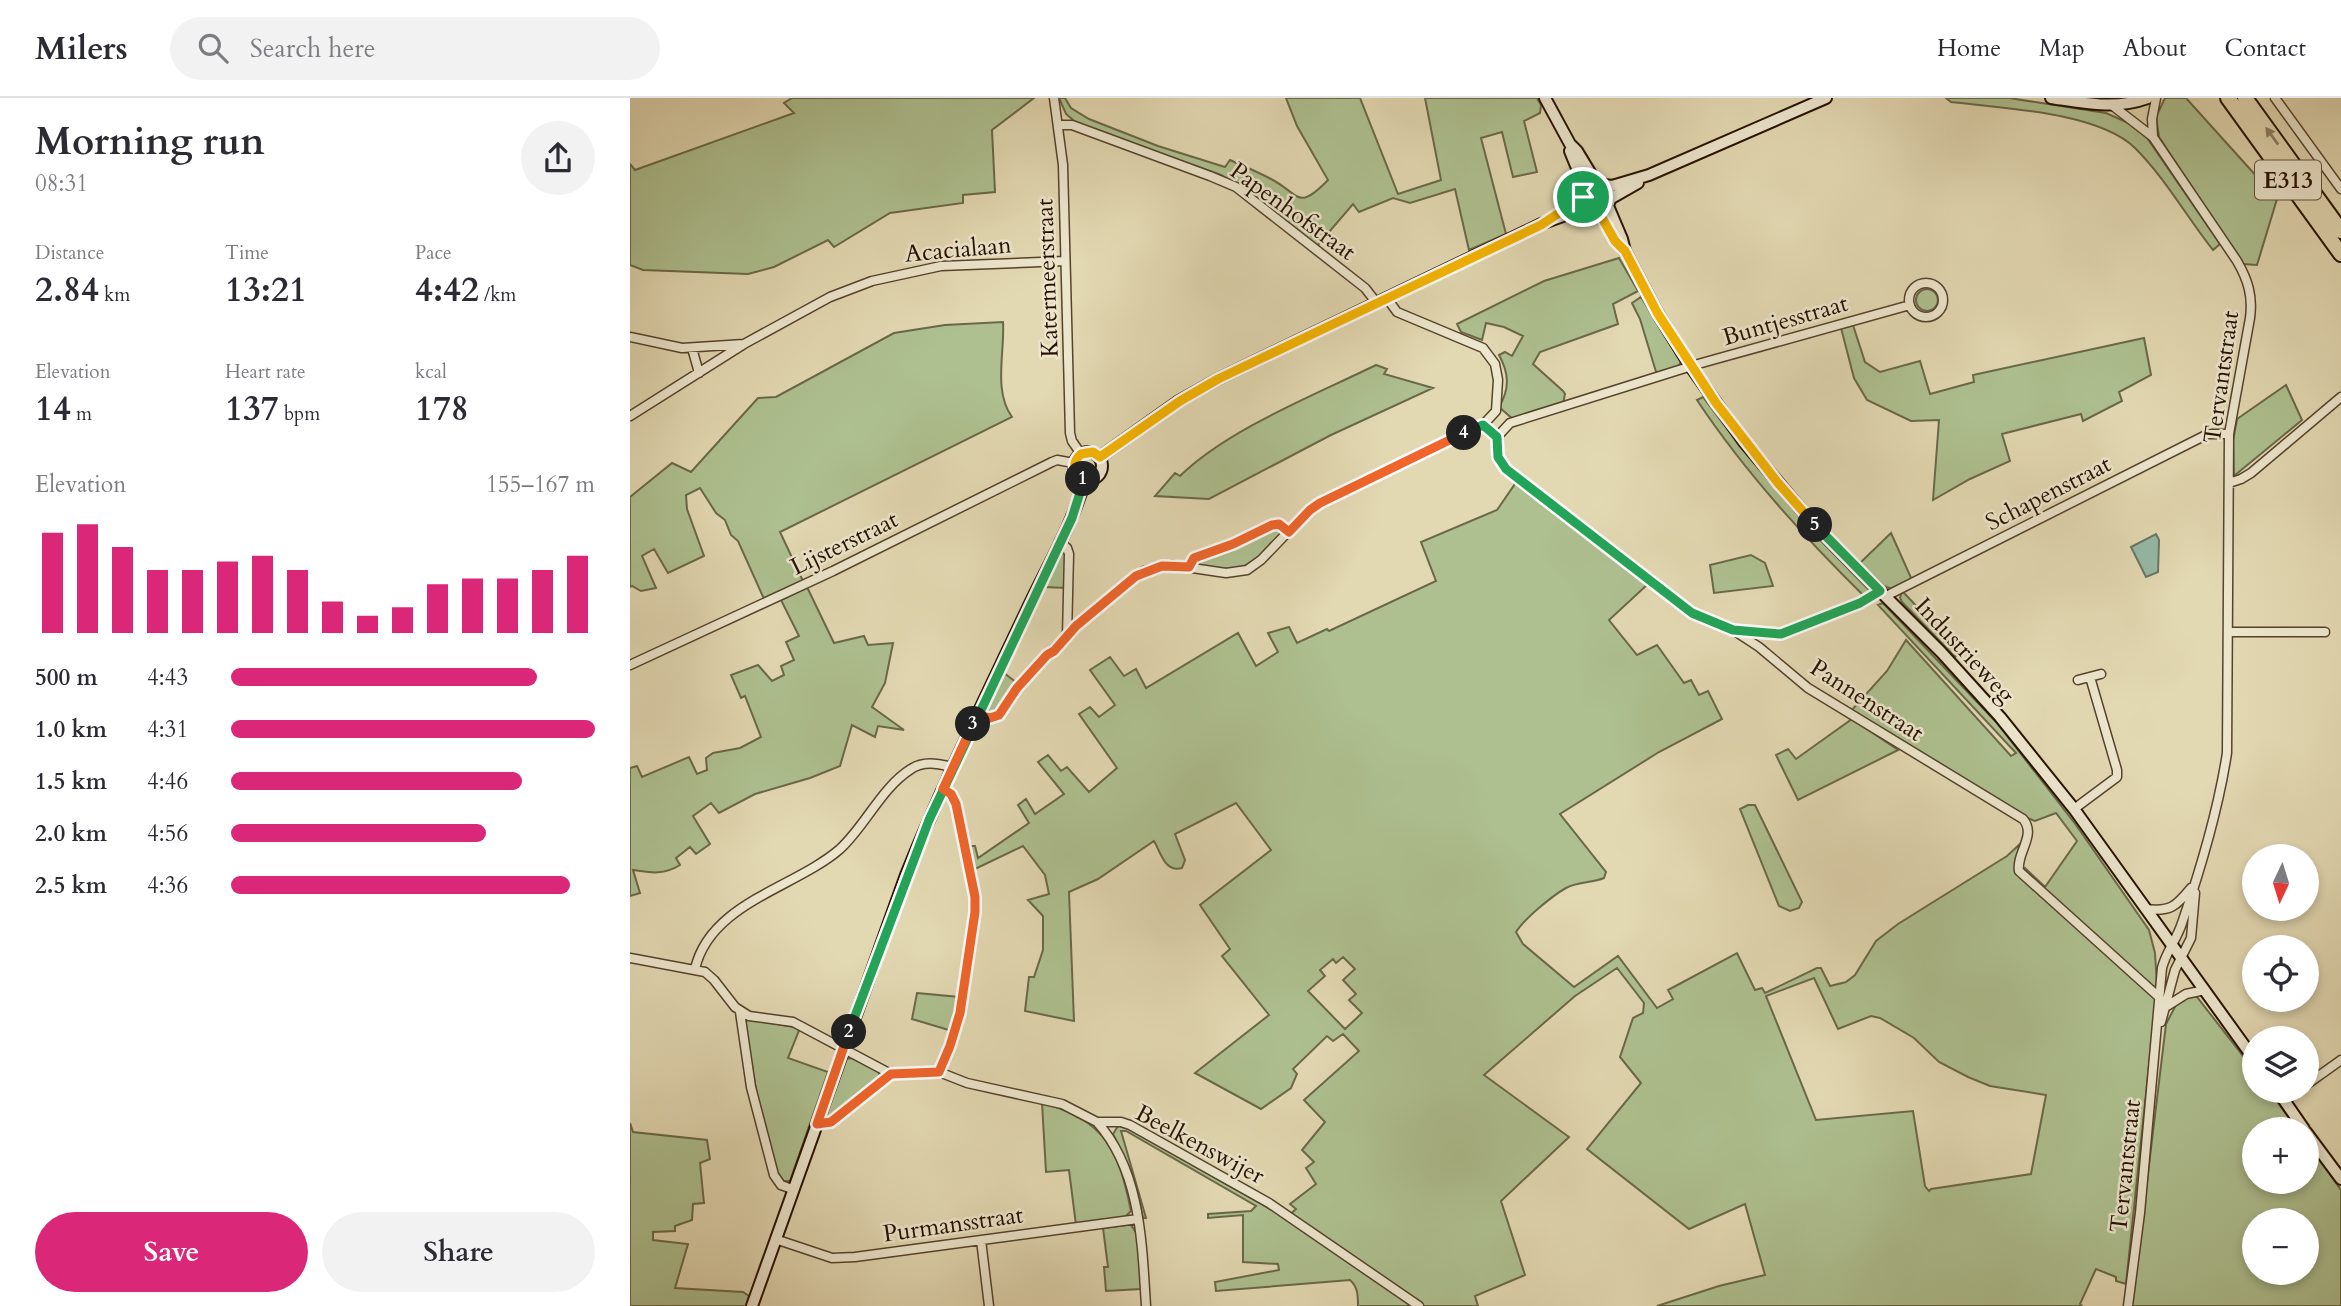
<!DOCTYPE html>
<meta charset="utf-8">
<style>
:root{--surface:#fff;--page:#f2f2f3;--text:#2b2b33;--muted:#7c7c81;--line:#e1e1e2;--accent:#db2777}
body{margin:0;font-family:Cardo,serif;background:var(--page);color:var(--text);height:100vh;display:flex;flex-direction:column;font-size:26px;white-space:nowrap}
*{box-sizing:border-box;margin:0}
p{font-size:23px;color:var(--muted)}
.icon{flex:none;width:38px;height:38px;fill:none;stroke:currentColor;stroke-width:2;stroke-linecap:round;stroke-linejoin:round}
.map{position:relative;flex:1;overflow:hidden}
.panel{display:flex;flex-direction:column;background:var(--surface);width:630px}
.panel>*{flex:none}
.needle{width:46px;rotate:184deg}
.fabs{position:absolute;left:1612px;top:746px;display:grid;gap:14px}
.fabs a{display:grid;place-items:center;width:77px;height:77px;border-radius:50%;background:var(--surface);box-shadow:0 4px 10px #0003;font-size:35px}
.pin{position:absolute;display:grid;place-items:center;width:60px;height:60px;color:#fff;margin:-30px;border:4px solid #fff;border-radius:50%;box-shadow:0 2px 7px #0007}
.km{position:absolute;width:35px;height:35px;margin:-18px;border-radius:50%;background:#222;color:#fff;font-size:19px;line-height:35px;text-align:center}
.round{display:grid;place-items:center;flex:none;width:74px;height:74px;border-radius:37px;background:var(--page)}
.headline{display:flex;align-items:center;justify-content:space-between;height:119px;padding:0 35px}
h1{font-size:38px;font-weight:600;line-height:52px}
.stats{display:grid;grid-template-columns:repeat(3,1fr);gap:10px;height:119px;padding:7px 35px}
.stats div{display:grid;align-content:center}
.stats b{font-size:35px;font-weight:600}
.stats small{font-size:19px;font-weight:400}
.stats p{font-size:19px}
.chart{height:196px;padding:14px 35px}
.chart p{display:flex;justify-content:space-between}
.chart svg{width:100%;height:126px;margin-top:7px;stroke:var(--accent);stroke-width:6}
.primary-button{display:flex;gap:14px;margin-top:auto;padding:14px 35px}
.primary-button a{flex:1;height:80px;border-radius:42px;background:var(--accent);color:#fff;font-size:28px;font-weight:600;line-height:80px;text-align:center}
.primary-button a+a{background:var(--page);color:var(--text)}
ul{padding:0 35px;list-style:none;font-size:23px}
li{display:grid;grid-template-columns:112px 84px 1fr;align-items:center;height:52px}
li i{height:18px;border-radius:9px;background:var(--accent)}
header{display:flex;align-items:center;gap:42px;box-sizing:border-box;height:98px;padding:0 35px;background:var(--surface);border-bottom:2px solid var(--line)}
header strong{font-size:33px}
nav{display:flex;gap:38px;margin-inline-start:auto;font-size:24px}
.search{width:490px;height:63px;background:var(--page);display:flex;align-items:center;gap:18px;box-sizing:border-box;padding:0 24px;border-radius:38px;color:var(--muted);font-size:26px}
main{display:flex;flex:1;min-height:0}
.map>svg:first-child{display:block}
</style>
<header>
<strong>Milers</strong>
<div class="search"><svg class="icon" aria-label="search" viewBox="0 0 24 24"><circle cx="10" cy="10" r="6"/><path d="M15 15l6 6"/></svg>Search here</div>
<nav><a>Home</a><a>Map</a><a>About</a><a>Contact</a></nav>
</header>
<main>
<section class="panel">
<div class="headline"><div><h1>Morning run</h1><p>08:31</p></div><a class="round"><svg class="icon" aria-label="share" viewBox="0 0 24 24"><path d="M12 15V3M7 8l5-5 5 5M5 13v7h14v-7"/></svg></a></div>
<div class="stats">
<div><p>Distance</p><b>2.84<small> km</small></b></div>
<div><p>Time</p><b>13:21</b></div>
<div><p>Pace</p><b>4:42<small> /km</small></b></div>
</div>
<div class="stats">
<div><p>Elevation</p><b>14<small> m</small></b></div>
<div><p>Heart rate</p><b>137<small> bpm</small></b></div>
<div><p>kcal</p><b>178</b></div>
</div>
<div class="chart"><p><span>Elevation</span>155–167 m</p>
<svg viewBox="0 0 160 44" preserveAspectRatio="none"><path d="M5 44V9M15 44V6M25 44V14M35 44V22M45 44V22M55 44V19M65 44V17M75 44V22M85 44V33M95 44V38M105 44V35M115 44V27M125 44V25M135 44V25M145 44V22M155 44V17"/></svg>
</div>
<ul>
<li><b>500 m</b>4:43<i style="width:84%"></i></li>
<li><b>1.0 km</b>4:31<i style="width:100%"></i></li>
<li><b>1.5 km</b>4:46<i style="width:80%"></i></li>
<li><b>2.0 km</b>4:56<i style="width:70%"></i></li>
<li><b>2.5 km</b>4:36<i style="width:93%"></i></li>
</ul>
<div class="primary-button"><a>Save</a><a>Share</a></div>
</section>
<div class="map">
<svg width="1711" height="1208" viewBox="0 0 1711 1208">
<rect width="100%" height="100%" fill="#e2d8b2"/>
<filter id="stains"><feTurbulence type="fractalNoise" baseFrequency=".00286" numOctaves="4"/><feColorMatrix values="0 0 0 0 .2 0 0 0 0 .09 0 0 0 0 .02 0 0 0 .5 -.17"/></filter>
<radialGradient id="worn" r=".72"><stop offset=".6" stop-color="#630" stop-opacity="0"/><stop offset="1" stop-color="#630" stop-opacity=".3"/></radialGradient>
<path fill="#aec090" stroke="#6a6848" stroke-width="2" fill-rule="evenodd" d="M162,0H404L362,32L365,94L333,97V105L260,115L204,149L198,142L144,169L118,176L13,172L0,167V66L5,72L164,15L154,5Z
M429,0H435L441,10L459,21L528,48L595,69L600,62C613,68 628,74 641,81C670,96 667,114 698,82L667,28L656,0H730L768,96L811,82L795,0H907L911,7L910,15L894,23L907,74L883,79L872,34L851,40L876,136L839,152L825,91L780,105L763,100L729,114L723,106L687,148L612,89L591,77L449,27L436,16Z
M1316,0H1379L1476,15L1503,27L1515,37L1590,146L1583,152C1556,118 1536,81 1505,50C1468,14 1371,10 1321,4Z
M1535,0H1556L1647,101L1627,167L1613,166L1529,39L1526,19Z
M989,160L1008,193L983,206L988,226L910,254L903,266L933,293L935,296L933,306L884,322L869,309C880,291 879,275 869,257L875,254L882,258L893,238L874,229L856,225L852,242L831,234L827,226L914,183Z
M1286 202a11 11 0 1 1 22 0a11 11 0 1 1-22 0Z
M1011,199L1051,264L1047,270L1027,277L1010,221L1002,205Z
M373,224C375,254 363,293 382,319L150,434L173,483L134,501L108,443L101,437L95,422L86,415L70,390L56,397L57,411L74,458L38,475L24,451L12,458L26,490L11,493L2,488L0,489V399L42,365L61,374L128,300L146,299L264,235L315,227Z
M1223,227L1235,264L1250,274L1290,263L1300,296L1344,284L1343,277L1514,240L1521,277L1489,294L1492,303L1453,323L1451,316L1372,336L1380,363L1340,381L1303,402L1309,322L1281,323L1237,302L1224,280L1211,230Z
M746,267L757,271L754,276L803,290L701,337L579,401L525,398L545,375L550,378C598,331 685,297 746,267Z
M1656,287L1672,322L1604,378L1603,343L1607,321Z
M1073,299C1124,368 1179,432 1240,493L1234,498C1173,438 1114,373 1067,302Z
M887,383L1019,485L979,522L1007,557L1027,547L1054,585L1061,582L1069,597L1078,593L1092,621L1029,654L930,716L976,774L974,780C962,785 947,784 936,790C922,798 895,820 886,834L893,846L944,889L988,858L1027,910L1043,901L1038,892L1107,855L1125,892L1132,890L1135,895L1187,870H1191L1200,888L1216,884L1225,877L1246,843L1268,826L1377,758L1390,746L1386,760L1387,774L1395,770L1415,789L1447,743L1426,715L1405,723L1400,721L1220,614L1257,573L1276,542L1381,658L1386,655L1248,507L1253,505L1367,625L1446,727L1519,832L1525,855L1527,888L1524,889L1526,901L1496,1186L1486,1183V1179L1466,1171L1450,1206L1452,1208H1027L1089,1188L1135,1177L1115,1106L1059,1131L957,1051L1011,985L990,959L1003,920L1013,915L1014,905L987,870L945,898L854,977L939,1039L871,1103L895,1177L845,1198L848,1208H728C728,1198 728,1189 720,1182L586,1193L585,1184L649,1172L648,1166L613,1164V1117L578,1120V1116L621,1113L626,1108L496,1033H491L516,1120H513L502,1076L483,1036L488,1028L495,1029L656,1120L666,1111L660,1106L686,1086L676,1070L684,1064L672,1052L695,1024L674,1002L729,953L713,936L703,943L697,938L663,971L667,976L661,990L631,1011L565,975L639,917L592,858L600,851L570,807L641,752L606,705L545,736L555,762L552,770C535,775 531,755 524,743L468,781L439,794L444,923L395,913L399,879H404L413,852V818L398,802L419,796L415,777L393,748L345,771L340,748H345L348,760L399,725L388,707L396,701L405,716L434,696L408,664L418,657L431,673L437,669L459,694L487,670L449,616L460,609L469,619L485,607L460,572L480,559L494,578L506,571L516,590L608,535L626,568L648,554L638,535L659,529L667,545L697,531L699,533L806,483L791,444L867,412ZM713,859L725,871L713,882L726,896L719,902L732,915L715,931L678,893L695,878L690,872L703,861L706,865ZM1184,880L1208,931L1241,918L1250,920L1284,940L1309,964L1338,979L1360,988L1416,997L1401,1076L1301,1091L1299,1093L1295,1088L1283,1013L1186,1022L1136,898Z
M644,429L653,433L652,436C617,473 613,475 563,467L562,463Z
M1261,435L1282,482L1262,491L1254,488L1230,465Z
M434,451L436,453V490L414,489Z
M1121,457L1135,465L1143,488L1084,495L1080,467Z
M177,489L204,545L234,538L238,547L263,545L255,585L242,609L274,632L248,628L245,639L222,627L210,668L180,680L125,696L89,715L81,705L63,718L80,746L66,756L60,749L46,760L50,767C34,777 22,775 3,772L10,795L0,798V670L7,668L12,679L59,659L67,676L77,672L76,660L83,655L110,650L131,639L115,598L111,600L101,577L128,567L142,583L154,577L151,568L164,562L156,544L169,538L151,502Z
M1272,493L1275,496L1330,554L1325,559L1272,504L1270,500Z
M374,575L387,585L364,613L359,615L357,612Z
M1222,621L1268,652L1168,702L1146,657L1158,651L1166,661Z
M1118,707H1125L1172,804L1169,810L1160,813L1149,808L1110,711Z
M287,895L329,899L322,933L282,921Z
M1559,898L1567,899L1624,972V992H1639L1667,1031H1624V1083H1676L1677,1044L1711,1092V1208H1502L1536,926L1547,905ZM1624,1122H1676V1174H1624Z
M118,921L170,930L158,960L198,974L160,1083H151L148,1078L129,1008L114,925Z
M222,960L249,973L250,981L197,1021L195,1020L216,961Z
M412,1005C476,1021 489,1054 501,1113L494,1120L446,1127L439,1072L416,1074Z
M0,1025L3,1034L77,1042L80,1061L70,1065L74,1105L63,1106L62,1122L45,1128V1133L23,1134V1142L58,1146L45,1190L113,1194L119,1198L116,1208H0Z
M496,1127H501L507,1136L511,1191L476,1193L474,1169H478L473,1130Z"/>
<path fill="#95baa8" stroke="#697665" stroke-width="2" d="M1526,436L1529,442L1528,474L1516,479L1501,449Z"/>
<g fill="none" stroke-linecap="round" stroke-linejoin="round">
<defs>
<path id="street" d="M424,0L433,67L440,335L442,343L451,356
M1645,0L1711,91
M1483,8L1523,39L1607,163C1618,182 1623,198 1620,220L1599,336L1597,655C1588,713 1571,770 1552,825C1547,841 1536,854 1532,870L1510,1115L1498,1208
M429,27H442L580,78L606,89L735,190L746,204
M1523,39L1522,21L1526,0
M1279 202a17 17 0 1 1 34 0a17 17 0 1 1-34 0Z
M0,239L52,250L114,246
M62,250L69,275
M0,318L114,246L200,199L242,183L311,168L435,163
M867,339L868,360L875,371L1042,500L1062,515L1103,532L1129,549L1178,590L1393,721C1407,737 1386,755 1389,773L1530,900
M867,339L880,325L1068,266L1280,207
M1599,385L1611,381L1621,375L1711,299
M429,443L437,450L439,456L437,538
M559,469L563,460L603,446L642,427H649L659,434
M1256,498L1578,336H1599
M1106,533L1151,536L1230,505L1250,493
M1598,534H1695
M0,567L203,473L422,364L427,362L444,365
M1448,582L1471,576
M347,617L360,620L368,616L387,590L446,528L514,473L542,467L596,475L617,472L631,462L679,412L690,405L853,327L866,313L868,282L865,266L853,250L767,214L756,199
M1444,711L1487,679V672L1460,579
M1516,811C1541,814 1546,808 1561,790
M0,860L75,874L84,882L105,909L119,918L163,924L261,976L309,974
M65,871C80,805 165,790 210,751C236,727 251,690 281,671C294,662 309,666 323,669
M1537,908L1556,896L1575,892
M110,914L121,989L144,1077L151,1087L162,1091
M1531,924L1545,872L1561,840L1565,795
M309,974L337,985L432,1006L467,1024H491L500,1027L639,1105L789,1208
M309,974L320,948L329,915L345,814V799L326,706L321,696L313,691
M1676,987L1711,962
M1654,1003L1669,992
M467,1024C511,1073 512,1146 516,1208
M187,1026L201,1024L261,976
M145,1141L202,1160L225,1159L508,1121
M351,1142L359,1208"/>
<path id="secondary" d="M915,0L940,46L947,53L967,86
M1421,0C1454,5 1485,12 1518,0
M940,53L956,92
M980,101L1008,85
M978,108L992,141L995,153L1028,216L1061,269L1114,344L1186,429L1311,554L1370,619L1444,711L1624,961
M959,111L954,106L953,99L959,88L967,86L982,88L1019,77L1196,0
M965,113C978,124 983,141 995,153
M444 368a14 14 0 1 1 28 0a14 14 0 1 1-28 0Z
M470,359L549,303L588,281L911,126L952,111L972,112C982,106 983,96 974,88
M1647,992L1674,1031
M1676,1034L1711,1081
M122,1208L276,777C312,688 355,601 396,514C416,471 442,428 455,382"/>
<path id="highway" d="M1598,0L1711,156
M1615,0L1711,133"/>
</defs>
<use href="#street" stroke="#56432c" stroke-width="11"/>
<use href="#secondary" stroke="#271100" stroke-width="14"/>
<use href="#highway" stroke="#271100" stroke-width="18"/>
<use href="#street" stroke="#ece6cd" stroke-width="8"/>
<use href="#secondary" stroke="#ece6cd" stroke-width="10"/>
<use href="#highway" stroke="#e2d8b2" stroke-width="14"/>
</g>
<defs><path id="oneway-solid" d="M-6-.8H1V-3.2L6.5 0L1 3.2V.8H-6Z" transform="scale(1.75)"/></defs>
<use fill="#8e7e62" href="#oneway-solid" transform="translate(1642 38) rotate(-126)"/>
<g fill="none" stroke-linecap="round" stroke-linejoin="round">
<defs>
<path id="split-1" d="M453,381C442,375 442,364 451,356L463,354L470,359L550,303L588,281L911,127L953,99"/>
<path id="split-2" d="M219,934L299,722L442,420L454,382L453,381"/>
<path id="split-3" d="M219,934L187,1026L201,1024L261,976L309,974L320,948L330,915L345,814V799L326,706L321,696L313,691L343,626"/>
<path id="split-4" d="M343,626L347,617L360,620L369,617L387,590L417,557L424,553L446,528L506,478L532,468L559,469L564,460L603,446L642,427L649,426L659,434L680,412L690,405L834,335"/>
<path id="split-5" d="M834,335L853,327L867,339L868,359L876,371L1062,515L1103,532L1151,536L1230,505L1250,493L1185,427"/>
<path id="split-6" d="M953,99L957,109L971,118L985,143L995,153L1028,216L1086,305L1148,385L1185,427"/>
</defs>
<use href="#split-1" stroke="#fff" stroke-width="14"/>
<use href="#split-2" stroke="#fff" stroke-width="14"/>
<use href="#split-3" stroke="#fff" stroke-width="14"/>
<use href="#split-4" stroke="#fff" stroke-width="14"/>
<use href="#split-5" stroke="#fff" stroke-width="14"/>
<use href="#split-6" stroke="#fff" stroke-width="14"/>
<use href="#split-1" stroke="#f5b400" stroke-width="9"/>
<use href="#split-2" stroke="#22a559" stroke-width="9"/>
<use href="#split-3" stroke="#f0652b" stroke-width="9"/>
<use href="#split-4" stroke="#f0652b" stroke-width="9"/>
<use href="#split-5" stroke="#22a559" stroke-width="9"/>
<use href="#split-6" stroke="#f5b400" stroke-width="9"/>
</g>
<g text-anchor="middle" stroke-width="5" stroke-linejoin="round" paint-order="stroke">
<rect fill="#ece6cd" stroke="#62513e" stroke-width="2" x="1625" y="62.5" width="66" height="39" rx="5"/>
<g font-size="23" font-weight="bold" fill="#271100">
<text x="1658" y="90">E313</text>
</g>
<g font-size="24" fill="#271100" stroke="#ece6cd">
<text transform="translate(663 113) rotate(36)" y="8">Papenhofstraat</text>
<text transform="translate(328 151) rotate(-5)" y="8">Acacialaan</text>
<text transform="translate(417 180) rotate(-92)" y="8">Katermeerstraat</text>
<text transform="translate(1155 222) rotate(-16)" y="8">Buntjesstraat</text>
<text transform="translate(1591 279) rotate(-82)" y="8">Tervantstraat</text>
<text transform="translate(1418 395) rotate(-27)" y="8">Schapenstraat</text>
<text transform="translate(214 445) rotate(-26)" y="8">Lijsterstraat</text>
<text transform="translate(1335 552) rotate(47)" y="8">Industrieweg</text>
<text transform="translate(1237 602) rotate(33)" y="8">Pannenstraat</text>
<text transform="translate(570 1046) rotate(28)" y="8">Beelkenswijer</text>
<text transform="translate(1495 1068) rotate(-84)" y="8">Tervantstraat</text>
<text transform="translate(323 1126) rotate(-8)" y="8">Purmansstraat</text>
</g>
</g>
<rect width="100%" height="100%" filter="url(#stains)"/>
<rect width="100%" height="100%" fill="url(#worn)"/>
</svg>
<div class="fabs">
<a><svg class="needle" viewBox="-14 -14 28 28"><path d="M0-13l5 13h-10z" fill="#e53935"/><path d="M0 13l5-13h-10z" fill="#7c7c81"/></svg></a>
<a><svg class="icon" aria-label="locate" viewBox="0 0 24 24"><circle cx="12" cy="12" r="6"/><path d="M12 2v4M12 18v4M2 12h4M18 12h4"/></svg></a>
<a><svg class="icon" aria-label="layers" viewBox="0 0 24 24"><path d="M12 4l9 5-9 5-9-5zM3 14l9 5 9-5"/></svg></a>
<a>+</a>
<a>−</a>
</div>
<div class="pin" style="left:953px;top:99px;background:#1e9e55"><svg class="icon" aria-label="arrive" viewBox="0 0 24 24"><path d="M6 21V4h12l-3 4 3 4H6"/></svg></div>
<b class="km" style="left:453px;top:381px">1</b>
<b class="km" style="left:219px;top:934px">2</b>
<b class="km" style="left:343px;top:626px">3</b>
<b class="km" style="left:834px;top:335px">4</b>
<b class="km" style="left:1185px;top:427px">5</b>
</div>
</main>
